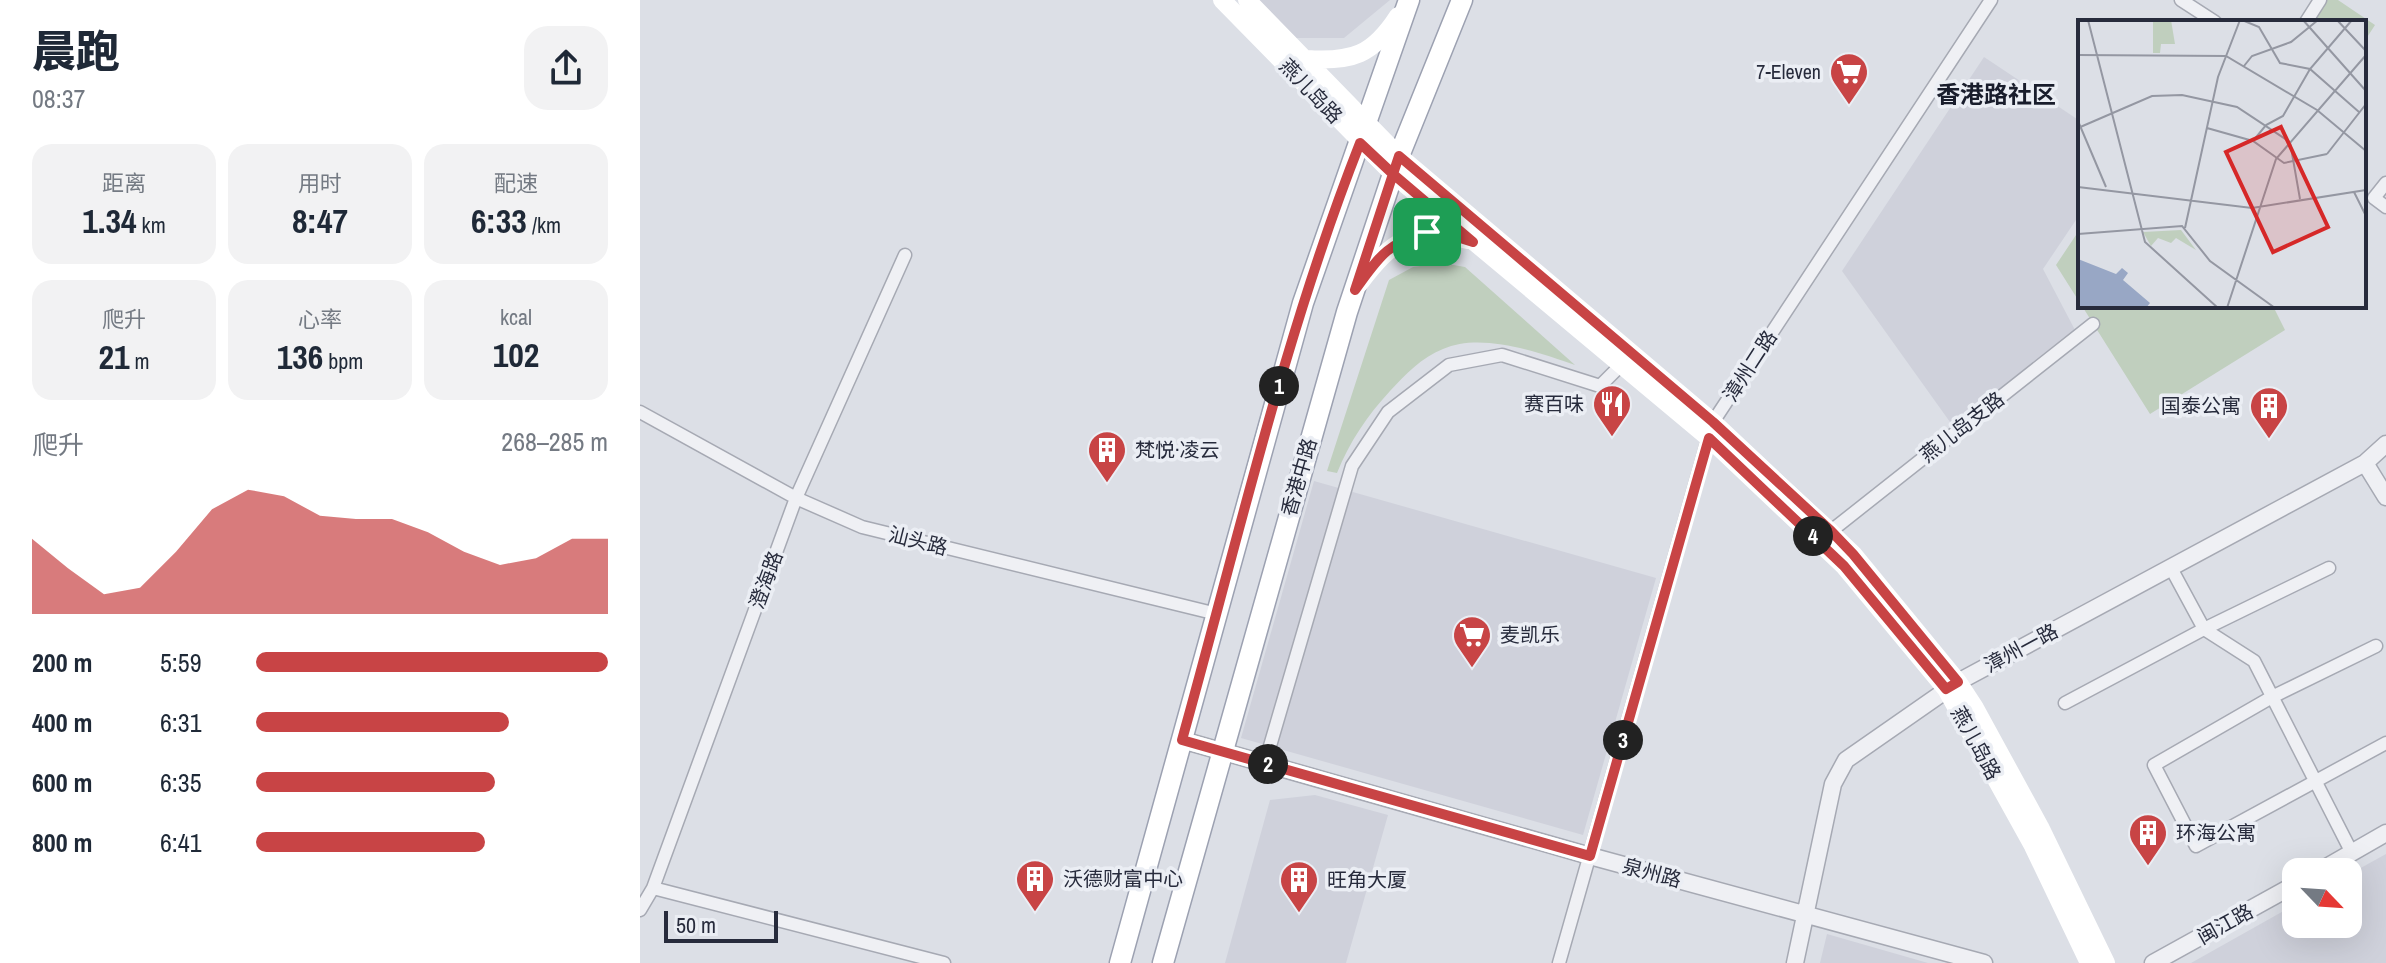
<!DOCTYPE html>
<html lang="zh">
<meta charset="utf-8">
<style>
:root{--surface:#fff;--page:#f2f2f3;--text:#1f2937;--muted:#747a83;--accent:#c84445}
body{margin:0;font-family:"Archivo Narrow","Noto Sans SC",sans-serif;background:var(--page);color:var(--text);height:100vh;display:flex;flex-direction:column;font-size:30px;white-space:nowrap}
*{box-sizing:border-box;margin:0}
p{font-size:26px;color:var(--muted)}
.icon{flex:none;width:44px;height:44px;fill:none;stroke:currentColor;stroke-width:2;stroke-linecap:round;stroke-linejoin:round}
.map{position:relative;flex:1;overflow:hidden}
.side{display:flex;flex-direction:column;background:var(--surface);width:640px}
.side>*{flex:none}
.needle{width:52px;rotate:115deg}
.tools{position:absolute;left:1642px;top:858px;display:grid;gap:16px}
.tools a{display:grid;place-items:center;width:80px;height:80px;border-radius:16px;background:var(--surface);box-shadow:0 8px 32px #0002;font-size:40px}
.scale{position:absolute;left:24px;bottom:20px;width:114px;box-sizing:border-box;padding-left:8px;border:4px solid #272b3c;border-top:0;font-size:22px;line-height:28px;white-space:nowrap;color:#272b3c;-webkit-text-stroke:6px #ebeef4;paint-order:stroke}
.pin{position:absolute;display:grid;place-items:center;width:68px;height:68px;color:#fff;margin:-34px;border-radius:16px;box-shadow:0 4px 12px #0006}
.km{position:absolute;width:40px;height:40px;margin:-20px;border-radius:50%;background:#222;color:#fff;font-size:22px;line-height:40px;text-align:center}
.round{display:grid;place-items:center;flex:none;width:84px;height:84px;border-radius:24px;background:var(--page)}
.summary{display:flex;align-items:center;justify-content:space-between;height:136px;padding:0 32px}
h1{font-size:44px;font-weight:800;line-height:60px}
.stats{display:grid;grid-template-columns:repeat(3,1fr);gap:12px;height:136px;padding:8px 32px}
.stats div{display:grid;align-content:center;border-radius:20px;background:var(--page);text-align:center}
.stats b{font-size:34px;font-weight:800}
.stats small{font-size:22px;font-weight:400}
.stats p{font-size:22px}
.chart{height:224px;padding:16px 32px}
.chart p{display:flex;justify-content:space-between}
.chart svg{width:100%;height:144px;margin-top:8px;fill:var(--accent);opacity:.7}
ul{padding:0 32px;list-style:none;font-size:26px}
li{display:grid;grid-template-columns:128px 96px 1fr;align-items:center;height:60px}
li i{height:20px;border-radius:10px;background:var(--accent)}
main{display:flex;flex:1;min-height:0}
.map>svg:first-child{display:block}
</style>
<main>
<section class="side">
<div class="summary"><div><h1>晨跑</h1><p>08:37</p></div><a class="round"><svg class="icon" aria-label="share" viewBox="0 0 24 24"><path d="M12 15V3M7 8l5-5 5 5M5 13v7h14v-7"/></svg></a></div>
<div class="stats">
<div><p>距离</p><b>1.34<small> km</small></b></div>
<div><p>用时</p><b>8:47</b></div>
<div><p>配速</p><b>6:33<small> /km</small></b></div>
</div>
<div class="stats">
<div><p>爬升</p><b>21<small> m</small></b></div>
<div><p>心率</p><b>136<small> bpm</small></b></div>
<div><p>kcal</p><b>102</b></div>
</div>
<div class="chart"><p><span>爬升</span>268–285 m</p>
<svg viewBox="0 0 160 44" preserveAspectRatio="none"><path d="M0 44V21L10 30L20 38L30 36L40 25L50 12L60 6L70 8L80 14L90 15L100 15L110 19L120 25L130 29L140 27L150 21L160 21V44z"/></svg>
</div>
<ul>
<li><b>200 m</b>5:59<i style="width:100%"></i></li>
<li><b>400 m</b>6:31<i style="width:72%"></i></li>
<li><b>600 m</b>6:35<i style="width:68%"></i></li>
<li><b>800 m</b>6:41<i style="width:65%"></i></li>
</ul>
</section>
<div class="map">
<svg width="1746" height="963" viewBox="0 0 1746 963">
<rect width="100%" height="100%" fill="#dcdfe6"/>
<path fill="#cfd1db" d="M616,0H750L704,38H656Z
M1344,57L1440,121V214L1403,269L1435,330L1315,429L1202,271Z
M674,481L1016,578L943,835L601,738Z
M675,795L748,815L706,963H585L630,800Z
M1746,854V963H1551L1656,904V924H1708V875Z
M1187,934L1288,963H1180Z"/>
<path fill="#c0cfbe" d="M1686,0H1698L1735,25L1724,42V22H1671Z
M1440,229V303L1416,265Z
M802,263L825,267L935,365C898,352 841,332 803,349C782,357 765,375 750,391C727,416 710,441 697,473L687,471L749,280L773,267Z
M1442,306H1633L1645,330L1510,414Z"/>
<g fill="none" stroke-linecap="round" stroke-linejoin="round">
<defs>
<path id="minor" d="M1541,0L1575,22
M1666,22L1680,0
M1746,183L1734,198L1746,207
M0,412L156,498L222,527L577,614
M1191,531L1453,324
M1531,568L1564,629L1614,661L1712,853
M1736,646L1632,697L1514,765L1556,846L1746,743
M1425,703L1564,629L1689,568
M625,763L712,466L748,412L809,365L862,355L960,386L981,365
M13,888L304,963
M0,910L13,888L156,498L265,255
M919,963L1073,422L1351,0"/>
<path id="tertiary" d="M1725,463L1746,497
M542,740L950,856L1344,963
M1678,872L1746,833
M1155,963L1193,784L1206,760L1318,682L1725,463L1746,444
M1513,963L1656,884"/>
<path id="primary" d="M480,963L663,303L769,0
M523,963L707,312L759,156L822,0"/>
</defs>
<use href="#minor" stroke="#a6a9b3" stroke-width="15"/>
<use href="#tertiary" stroke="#a6a9b3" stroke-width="19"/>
<use href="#primary" stroke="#9ca1b1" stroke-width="23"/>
<use href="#minor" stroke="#eff0f4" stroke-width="12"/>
<use href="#tertiary" stroke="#eff0f4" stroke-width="16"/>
<path stroke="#fff" stroke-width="18" d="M582,0L753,174L1069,438L1204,566L1306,689L1393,846L1449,963
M607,0L759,156L1073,422L1213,554L1318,682L1335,708L1400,827L1466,963
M667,59C712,62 733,55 758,16
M719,284C751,242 773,223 827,240"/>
<use href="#primary" stroke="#fff" stroke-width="20"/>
</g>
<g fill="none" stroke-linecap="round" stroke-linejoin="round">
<defs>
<path id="route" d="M787,232L808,234L833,242L753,174L720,143C644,336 598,540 542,740L950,856L1069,438L1204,566L1306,689L1318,682L1213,554L1191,531L1073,422L759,156L753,174L715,290C740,256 745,245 787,232"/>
</defs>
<use href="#route" stroke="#fff" stroke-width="16"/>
<use href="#route" stroke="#c84445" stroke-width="10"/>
</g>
<defs>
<symbol id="supermarket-pin" viewBox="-11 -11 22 30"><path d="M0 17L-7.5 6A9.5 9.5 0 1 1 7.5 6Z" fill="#c84445" stroke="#ebeef4"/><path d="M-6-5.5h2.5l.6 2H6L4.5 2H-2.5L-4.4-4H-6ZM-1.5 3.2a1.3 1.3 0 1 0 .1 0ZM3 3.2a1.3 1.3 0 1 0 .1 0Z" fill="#fff"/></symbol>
<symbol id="restaurant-pin" viewBox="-11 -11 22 30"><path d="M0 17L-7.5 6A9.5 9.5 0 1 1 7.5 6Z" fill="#c84445" stroke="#ebeef4"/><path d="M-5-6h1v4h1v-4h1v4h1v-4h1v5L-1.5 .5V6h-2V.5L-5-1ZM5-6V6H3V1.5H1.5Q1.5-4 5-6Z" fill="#fff"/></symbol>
<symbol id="building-pin" viewBox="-11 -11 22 30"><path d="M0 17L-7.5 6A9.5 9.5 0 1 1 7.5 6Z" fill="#c84445" stroke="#ebeef4"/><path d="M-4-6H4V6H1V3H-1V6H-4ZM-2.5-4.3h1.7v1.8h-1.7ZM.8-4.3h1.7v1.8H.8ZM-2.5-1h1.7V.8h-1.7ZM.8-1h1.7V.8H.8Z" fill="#fff"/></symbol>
</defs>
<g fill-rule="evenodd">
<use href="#supermarket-pin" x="1187" y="50" width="44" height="60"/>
<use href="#restaurant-pin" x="950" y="382" width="44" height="60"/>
<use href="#building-pin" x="1607" y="384" width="44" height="60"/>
<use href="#building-pin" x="445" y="428" width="44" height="60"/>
<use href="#supermarket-pin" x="810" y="613" width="44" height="60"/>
<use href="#building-pin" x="1486" y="811" width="44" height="60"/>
<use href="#building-pin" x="373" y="857" width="44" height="60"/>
<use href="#building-pin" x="637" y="858" width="44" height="60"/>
</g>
<g text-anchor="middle" stroke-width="7" stroke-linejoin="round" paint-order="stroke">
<g font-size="20" fill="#272b3c" stroke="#ebeef4" text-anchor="start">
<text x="1181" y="79" text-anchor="end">7-Eleven</text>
<text x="944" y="411" text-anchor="end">赛百味</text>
<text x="1601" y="413" text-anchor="end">国泰公寓</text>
<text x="495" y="457">梵悦·凌云</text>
<text x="860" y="642">麦凯乐</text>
<text x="1536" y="840">环海公寓</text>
<text x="423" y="886">沃德财富中心</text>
<text x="687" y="887">旺角大厦</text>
</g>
<g font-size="20" fill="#272b3c" stroke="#ebeef4">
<text transform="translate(671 91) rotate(46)" y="7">燕儿岛路</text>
<text transform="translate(1110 366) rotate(-57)" y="7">漳州二路</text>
<text transform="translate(1322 427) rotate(-38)" y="7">燕儿岛支路</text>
<text transform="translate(659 477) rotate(-74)" y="7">香港中路</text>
<text transform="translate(278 541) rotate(14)" y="7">汕头路</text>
<text transform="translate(126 580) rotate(-70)" y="7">澄海路</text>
<text transform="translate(1381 648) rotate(-28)" y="7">漳州一路</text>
<text transform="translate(1336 743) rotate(61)" y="7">燕儿岛路</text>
<text transform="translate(1012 873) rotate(15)" y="7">泉州路</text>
<text transform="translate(1585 924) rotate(-29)" y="7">闽江路</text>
</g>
<g font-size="24" font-weight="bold" fill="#191d2c" stroke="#ebeef4">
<text x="1356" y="103">香港路社区</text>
</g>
</g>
<g transform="translate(1438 20)">
<rect width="288" height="288" fill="#dcdfe6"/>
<path d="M75,0H93L97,24H83L82,33H75ZM103,210L118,230L98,218L93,223L80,218L73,226L65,212Z" fill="#c0cfbe"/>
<path d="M0,239L38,254L44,248L50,253L45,260L72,283L68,288H0Z" fill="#98a7c5"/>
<path fill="none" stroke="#9497a2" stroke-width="2" d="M10,0L67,222L140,288M164,0L181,7L202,43L232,49L281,92M225,0L288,71M259,0L288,31M0,35L148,36L239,90L288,131M166,46L174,36L213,22L240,0M0,101L28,167M0,108L74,76L104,75L159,87L212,122L222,179M129,108L175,121L206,143L249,134M175,121L188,105L205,96L232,49L274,0M249,134L288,84M0,167L174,188L288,170M276,172L288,196M107,208L140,57L162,0M0,214L104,206L132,241L197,288M149,288L198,139L288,35"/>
<path fill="#d62828" fill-opacity="0.15" stroke="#d62828" stroke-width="4" d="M203,107L250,207L195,232L148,132Z"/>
<rect width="288" height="288" fill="none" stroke="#272b3c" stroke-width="4"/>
</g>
</svg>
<div class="tools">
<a><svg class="needle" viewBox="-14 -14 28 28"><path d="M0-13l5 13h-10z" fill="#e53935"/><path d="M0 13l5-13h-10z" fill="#747a83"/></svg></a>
</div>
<div class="scale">50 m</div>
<div class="pin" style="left:787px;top:232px;background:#1e9e55"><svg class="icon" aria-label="arrive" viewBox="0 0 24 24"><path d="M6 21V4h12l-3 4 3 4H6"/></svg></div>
<b class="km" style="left:639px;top:386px">1</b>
<b class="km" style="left:628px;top:764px">2</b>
<b class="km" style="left:983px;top:740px">3</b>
<b class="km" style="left:1173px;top:536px">4</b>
</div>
</main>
